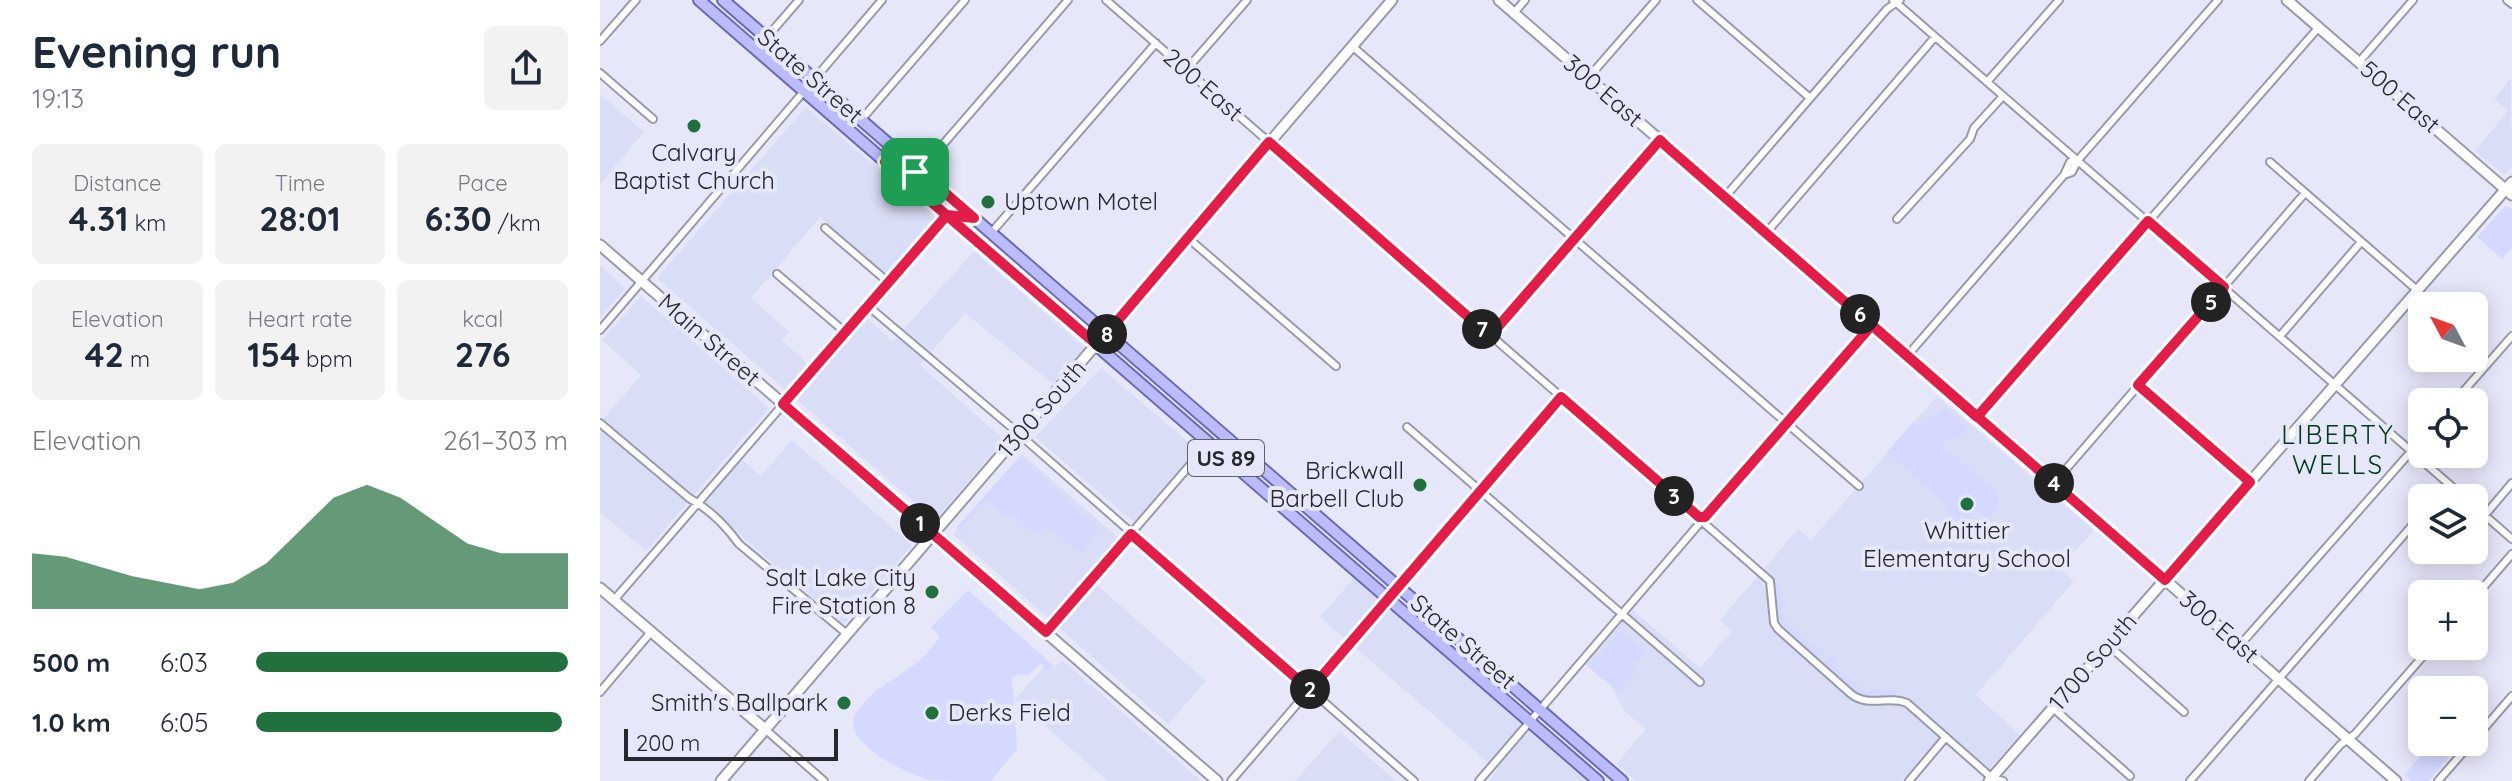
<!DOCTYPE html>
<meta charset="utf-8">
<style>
:root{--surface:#fff;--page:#f2f2f3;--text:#1f2937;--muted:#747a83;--accent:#23703f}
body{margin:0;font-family:Quicksand,sans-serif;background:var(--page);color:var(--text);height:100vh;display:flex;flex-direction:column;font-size:30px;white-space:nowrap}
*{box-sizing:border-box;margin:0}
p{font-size:26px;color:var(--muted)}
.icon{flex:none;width:44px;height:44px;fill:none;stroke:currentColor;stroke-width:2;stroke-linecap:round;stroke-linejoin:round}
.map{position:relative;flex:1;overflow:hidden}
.details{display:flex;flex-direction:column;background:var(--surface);width:600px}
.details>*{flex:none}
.needle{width:52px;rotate:311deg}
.tools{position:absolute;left:1808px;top:292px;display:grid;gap:16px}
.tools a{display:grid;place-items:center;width:80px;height:80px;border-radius:12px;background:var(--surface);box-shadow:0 4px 20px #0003;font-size:40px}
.scale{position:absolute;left:24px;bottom:20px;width:214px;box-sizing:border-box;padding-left:8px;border:4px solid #27272e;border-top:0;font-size:22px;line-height:28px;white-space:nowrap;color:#27272e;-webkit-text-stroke:6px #e6e8fa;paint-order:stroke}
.pin{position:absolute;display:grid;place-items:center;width:68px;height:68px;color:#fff;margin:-34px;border-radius:16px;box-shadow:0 4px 12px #0006}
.km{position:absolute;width:40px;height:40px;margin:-20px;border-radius:50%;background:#222;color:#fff;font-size:22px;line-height:40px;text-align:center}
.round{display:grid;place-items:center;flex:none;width:84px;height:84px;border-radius:12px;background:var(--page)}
.overview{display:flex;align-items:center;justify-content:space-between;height:136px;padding:0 32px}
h1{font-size:44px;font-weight:700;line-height:60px}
.metrics{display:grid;grid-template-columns:repeat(3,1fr);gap:12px;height:136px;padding:8px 32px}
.metrics div{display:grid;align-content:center;border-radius:12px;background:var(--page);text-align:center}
.metrics b{font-size:34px;font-weight:700}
.metrics small{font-size:22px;font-weight:400}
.metrics p{font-size:22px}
.chart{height:224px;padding:16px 32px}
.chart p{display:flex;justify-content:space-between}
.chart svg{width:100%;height:144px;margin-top:8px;fill:var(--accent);opacity:.7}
ul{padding:0 32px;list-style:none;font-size:26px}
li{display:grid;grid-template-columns:128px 96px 1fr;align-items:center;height:60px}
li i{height:20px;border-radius:10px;background:var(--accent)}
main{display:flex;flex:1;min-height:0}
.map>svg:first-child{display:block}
</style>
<main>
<section class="details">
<div class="overview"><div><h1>Evening run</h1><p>19:13</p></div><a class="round"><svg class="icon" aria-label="share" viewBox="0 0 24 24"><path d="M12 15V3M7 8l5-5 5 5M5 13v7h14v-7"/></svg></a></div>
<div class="metrics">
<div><p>Distance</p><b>4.31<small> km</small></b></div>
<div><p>Time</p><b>28:01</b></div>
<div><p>Pace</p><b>6:30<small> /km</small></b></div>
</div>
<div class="metrics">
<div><p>Elevation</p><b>42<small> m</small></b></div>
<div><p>Heart rate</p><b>154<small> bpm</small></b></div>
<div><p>kcal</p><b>276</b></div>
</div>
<div class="chart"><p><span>Elevation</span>261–303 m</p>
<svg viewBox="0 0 160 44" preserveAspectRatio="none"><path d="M0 44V27L10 28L20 31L30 34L40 36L50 38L60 36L70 30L80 20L90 10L100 6L110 10L120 17L130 24L140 27L150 27L160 27V44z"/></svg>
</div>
<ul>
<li><b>500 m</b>6:03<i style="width:100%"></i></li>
<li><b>1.0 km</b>6:05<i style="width:98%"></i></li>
</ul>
</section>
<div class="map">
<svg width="1912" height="781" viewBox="0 0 1912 781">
<rect width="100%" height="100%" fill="#e6e8fa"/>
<path fill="#daddf6" d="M1911,78L1912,167L1904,175L1875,151L1908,111L1894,99Z
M0,94L44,132L0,184Z
M206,107L336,219L287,272L280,270L220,217L151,298L189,332L182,340L218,374L267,319L293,341L374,251L485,348L453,384L365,313L320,365L404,440L335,520L57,278Z
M0,265L24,287L23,292L0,318Z
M41,296L169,408L46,551L0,512V423L41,375L2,340Z
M501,368L599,451L536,524L435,437Z
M1337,396L1494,530L1460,568L1474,581L1376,695L1420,735L1390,769L1346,731L1302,781H1036L1016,764L1046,729L1025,712L1012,687L985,664L1033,610L1100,668L1132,631L1120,620L1198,529L1211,540Z
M192,440L312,545L244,624L103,503L141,459L161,476Z
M422,454L521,540L488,577L606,681L568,724L353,534Z
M754,578L986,781H889L897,770L720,617Z
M462,660L601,781H508L415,700L444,666L451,671Z
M739,731L796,781H695Z"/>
<path fill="#d5d9ff" d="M1907,206L1912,210V248L1902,259L1877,237L1904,207Z
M1344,407L1368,428L1357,440L1351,435L1342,445L1397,493L1399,507L1387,518L1376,510L1362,526L1346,512L1349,507L1287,452L1314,421L1321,427L1330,416L1333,419Z
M419,457L500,529L482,552L469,545L447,526L442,530L431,531L411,514L407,518L387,500L361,528L364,531L362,533L356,528Z
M1178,584L1181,587L1184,620L1217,650L1221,646L1226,649L1218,659L1179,623L1175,588Z
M368,590L454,666L450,671L440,663L429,675L420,674L412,678L417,749L391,781C371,781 349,781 330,780C310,776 240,742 255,715C268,690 299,678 320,660C327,654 334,645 340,637L331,627Z
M1021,630L1046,652L1032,667L1037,671L1018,692L989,667Z
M1232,655L1236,659L1233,664L1264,691L1295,689L1298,694L1263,697L1224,664Z
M1832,742H1841L1852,752L1829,781H1811L1804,775Z"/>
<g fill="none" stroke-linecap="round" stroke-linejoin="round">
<defs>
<path id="street" d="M506,0L1099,517
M1097,0L1210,98
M1293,0L1865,498
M1907,0L1912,4
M914,13L925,0
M167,37L199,0
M0,41L36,0
M752,46L1259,486
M1759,62L1813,0
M586,70L647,0
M0,73L53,119
M988,78L1056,0
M1387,82L1459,0
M261,120L365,0
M1670,162L1817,290
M320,171L468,0
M1464,175L1470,162L1478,160
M1125,197L1287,9L1300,0
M1297,219L1370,139L1374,128L1403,96
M225,228L288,282
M391,233L556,43
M1166,233L1335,37
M588,238L736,366
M177,274L245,332
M268,306L411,427L814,781
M0,330L282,0
M890,336L1060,140
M1680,336L1761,242
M1307,356L1464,175L1472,172L1478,160L1618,0
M1538,385L1650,482
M1854,402L1912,336
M1377,417L1719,27
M0,423L89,498C109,509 126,526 139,544L247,634
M807,427L1100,682
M1454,483L1705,193
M1836,498L1848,483
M1874,506L1912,539
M1885,515L1912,483
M1105,517L1272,325
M1105,524L1170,581L1174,623L1178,629L1251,694C1269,708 1288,695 1307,703L1392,778L1403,781
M1874,598L1912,554
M14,600L347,215
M446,632L609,443
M1508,645L1584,712
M1640,645L1822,439
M0,692L51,632
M1453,708L1530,776
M166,730L224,781
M1874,740L1912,696
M631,781L961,397
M879,781L1099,524
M1309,781L1346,737
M1590,781L1822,514
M1709,781L1740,745L1755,734L1832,646
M1838,781L1872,742"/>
<path id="secondary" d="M899,0L1796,781
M1687,0L1912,195
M0,245L617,781
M0,588L166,730
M121,781L792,0
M1389,781L1912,182"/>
<path id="primary" d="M99,0L998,781
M123,0L1022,781"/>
</defs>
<use href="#street" stroke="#989aaa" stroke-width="10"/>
<use href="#secondary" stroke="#989aaa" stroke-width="13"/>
<use href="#primary" stroke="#6b6bb3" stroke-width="14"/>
<use href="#street" stroke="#fff" stroke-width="6"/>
<use href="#secondary" stroke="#fff" stroke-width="9"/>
<use href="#primary" stroke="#bcbcfd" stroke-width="10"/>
</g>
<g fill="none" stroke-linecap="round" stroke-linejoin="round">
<defs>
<path id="route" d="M315,172L320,171L374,218L347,215L183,404L446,632L531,534L710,690L961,397L1099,517H1105L1272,325L1565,580L1650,482L1538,385L1624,287L1548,221L1377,417L1066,146L1060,140L890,336L669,142L497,345C426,284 356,223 285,162L315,172"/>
</defs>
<use href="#route" stroke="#fff" stroke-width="16"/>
<use href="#route" stroke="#e11d48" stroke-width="10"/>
</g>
<g fill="#23703f" stroke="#e6e8fa" stroke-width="3">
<circle cx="94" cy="126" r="8"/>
<circle cx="388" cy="202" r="8"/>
<circle cx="820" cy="485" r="8"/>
<circle cx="1367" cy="504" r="8"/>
<circle cx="332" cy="592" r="8"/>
<circle cx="244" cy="703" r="8"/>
<circle cx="332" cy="713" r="8"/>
</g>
<g text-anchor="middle" stroke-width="8" stroke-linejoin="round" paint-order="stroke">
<rect fill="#e6e8fa" stroke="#60616b" stroke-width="2" x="588" y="440" width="76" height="36" rx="6"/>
<g font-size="22" font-weight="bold" fill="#27272e">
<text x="626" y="466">US 89</text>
</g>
<g font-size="24" fill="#27272e" stroke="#e6e8fa">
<text transform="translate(210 76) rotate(41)" y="8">State Street</text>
<text transform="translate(603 85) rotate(41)" y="8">200 East</text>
<text transform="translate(1003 91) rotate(41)" y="8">300 East</text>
<text transform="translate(1800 97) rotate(41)" y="8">500 East</text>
<text transform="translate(109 340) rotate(41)" y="8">Main Street</text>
<text transform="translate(442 409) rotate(-49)" y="8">1300 South</text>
<text transform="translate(1619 627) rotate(41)" y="8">300 East</text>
<text transform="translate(863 642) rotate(41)" y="8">State Street</text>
<text transform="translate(1493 662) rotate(-49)" y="8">1700 South</text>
</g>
<g font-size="24" fill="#27272e" stroke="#e6e8fa" text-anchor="end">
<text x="94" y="161" text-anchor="middle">Calvary<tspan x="94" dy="28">Baptist Church</tspan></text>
<text x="404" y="210" text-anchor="start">Uptown Motel</text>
<text x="804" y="479">Brickwall<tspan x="804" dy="28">Barbell Club</tspan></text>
<text x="1367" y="539" text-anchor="middle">Whittier<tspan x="1367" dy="28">Elementary School</tspan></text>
<text x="316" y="586">Salt Lake City<tspan x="316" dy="28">Fire Station 8</tspan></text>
<text x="228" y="711">Smith's Ballpark</text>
<text x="348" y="721" text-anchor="start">Derks Field</text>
</g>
<g font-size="26" letter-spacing="2" fill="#003919" stroke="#e6e8fa">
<text x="1738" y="444">LIBERTY<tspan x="1738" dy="30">WELLS</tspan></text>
</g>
</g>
</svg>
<div class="tools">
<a><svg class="needle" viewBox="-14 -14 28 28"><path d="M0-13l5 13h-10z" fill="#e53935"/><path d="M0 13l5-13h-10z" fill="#747a83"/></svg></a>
<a><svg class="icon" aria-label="locate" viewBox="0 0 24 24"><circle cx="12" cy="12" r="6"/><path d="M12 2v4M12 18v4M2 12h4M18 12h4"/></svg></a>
<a><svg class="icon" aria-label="layers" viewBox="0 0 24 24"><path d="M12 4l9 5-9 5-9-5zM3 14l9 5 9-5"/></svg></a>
<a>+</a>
<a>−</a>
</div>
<div class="scale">200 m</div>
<div class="pin" style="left:315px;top:172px;background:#1e9e55"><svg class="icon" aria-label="arrive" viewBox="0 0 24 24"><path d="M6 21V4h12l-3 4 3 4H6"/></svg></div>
<b class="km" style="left:320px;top:523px">1</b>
<b class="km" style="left:710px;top:689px">2</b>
<b class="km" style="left:1074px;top:496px">3</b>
<b class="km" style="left:1454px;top:483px">4</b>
<b class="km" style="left:1611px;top:302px">5</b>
<b class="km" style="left:1260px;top:314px">6</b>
<b class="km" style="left:882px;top:329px">7</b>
<b class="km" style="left:507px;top:334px">8</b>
</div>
</main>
